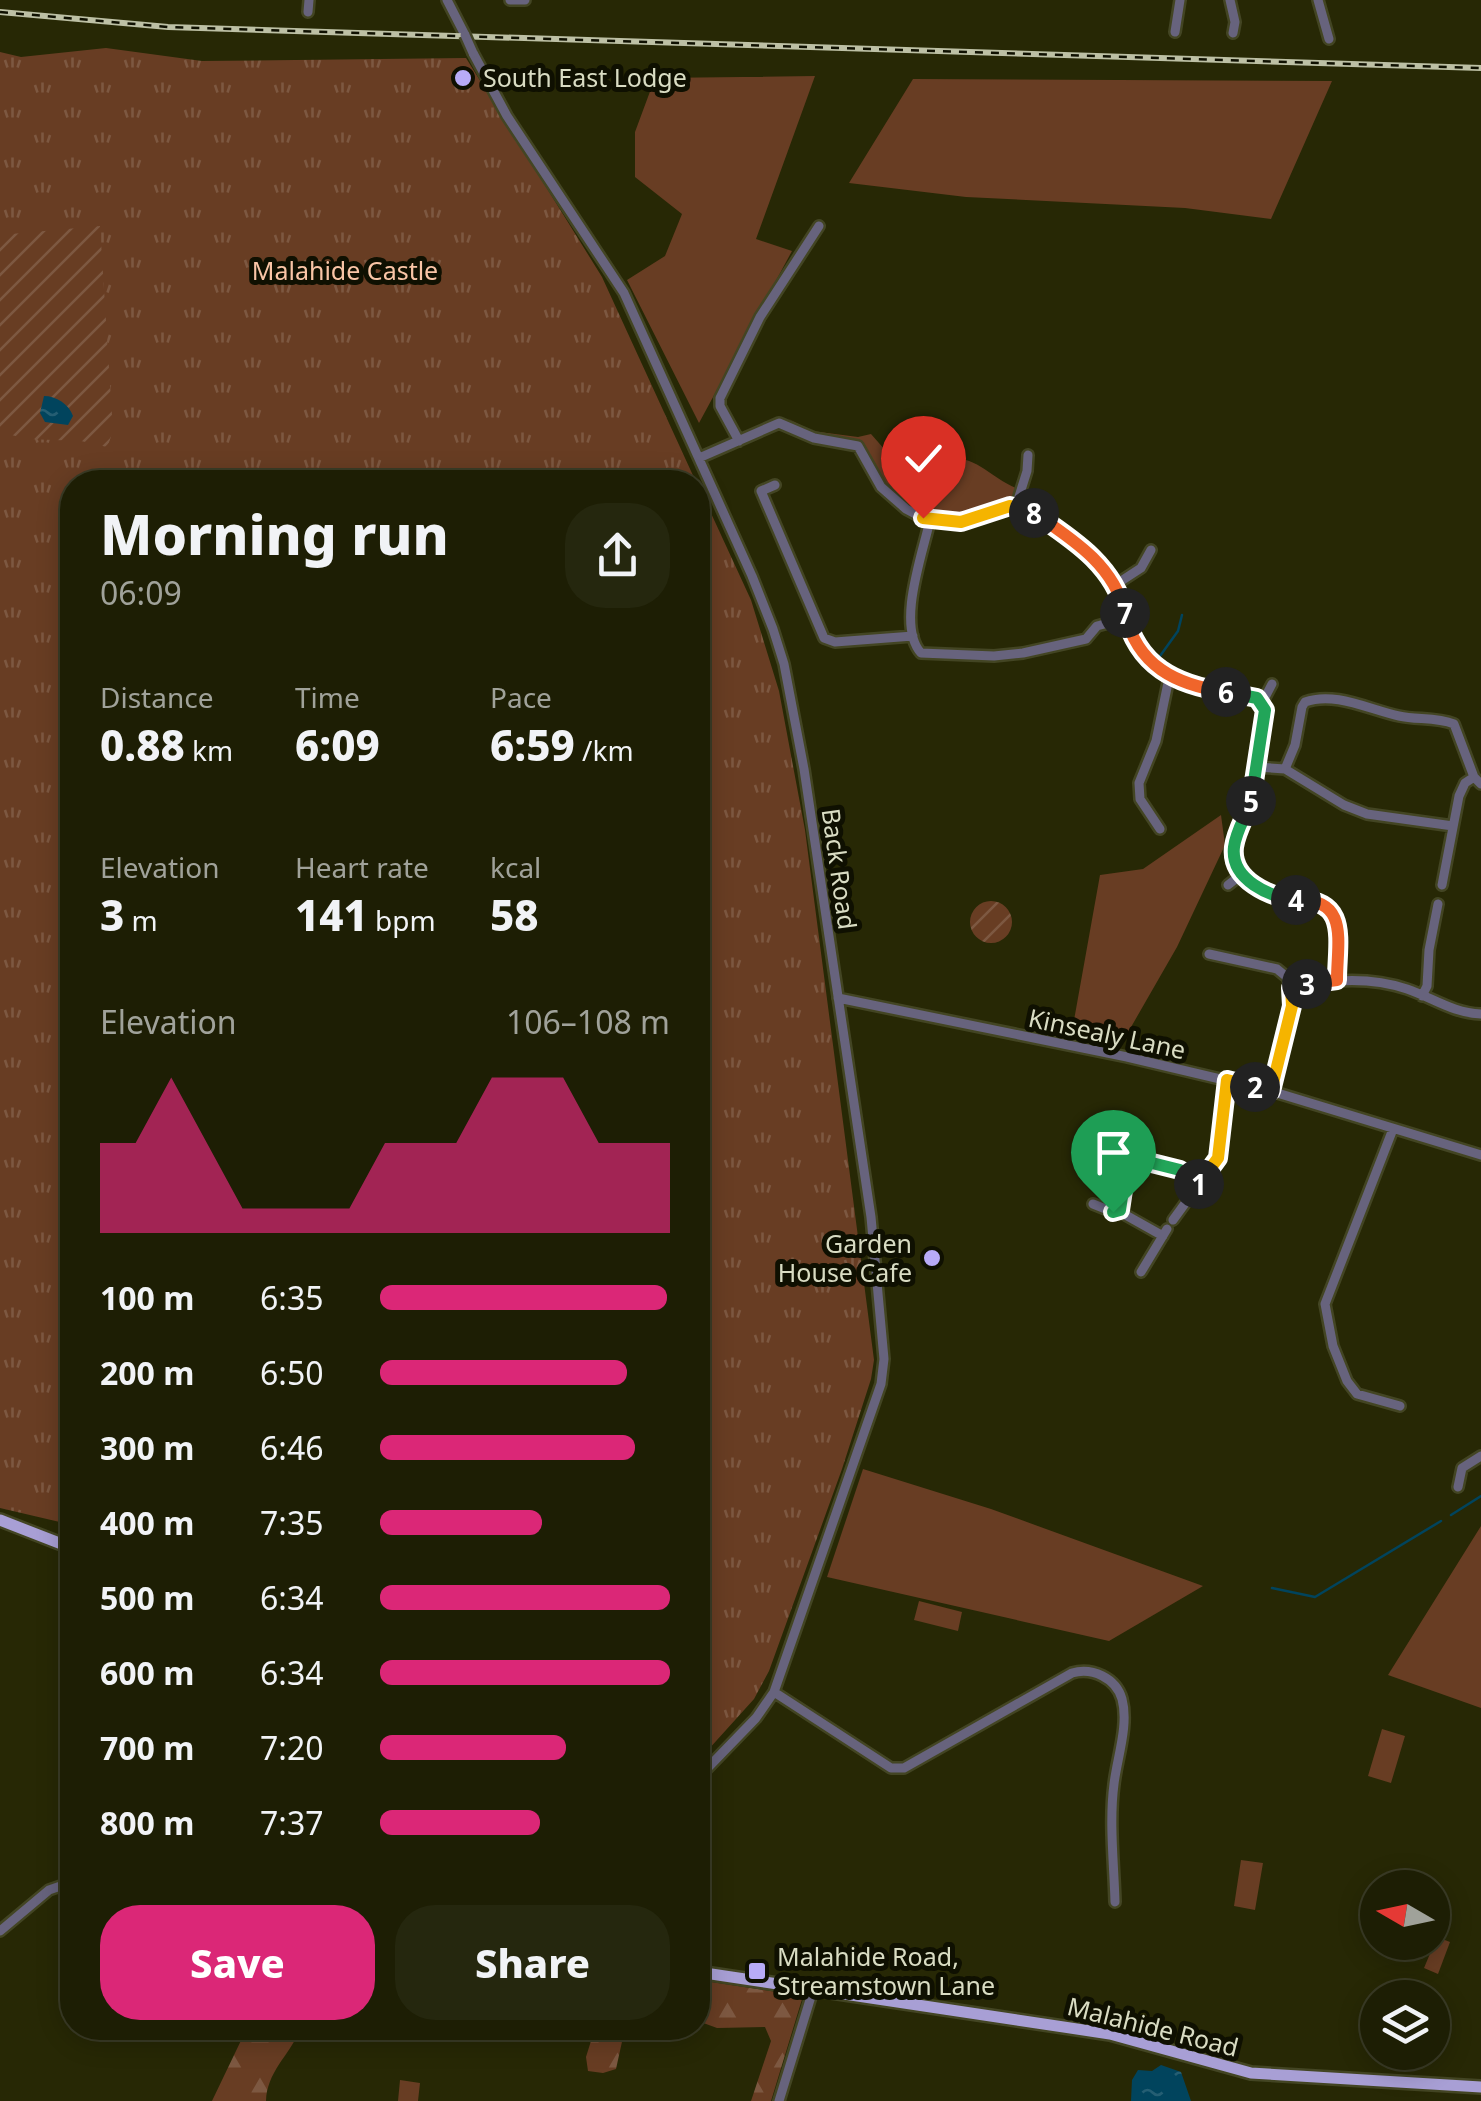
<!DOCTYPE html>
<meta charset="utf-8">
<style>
:root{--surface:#1d1e04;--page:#25270e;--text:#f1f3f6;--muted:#a0a29a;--line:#3b3c26;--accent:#db2777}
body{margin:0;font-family:"Noto Sans",sans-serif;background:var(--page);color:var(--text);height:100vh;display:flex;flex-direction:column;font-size:38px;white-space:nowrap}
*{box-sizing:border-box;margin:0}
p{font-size:32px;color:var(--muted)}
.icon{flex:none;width:55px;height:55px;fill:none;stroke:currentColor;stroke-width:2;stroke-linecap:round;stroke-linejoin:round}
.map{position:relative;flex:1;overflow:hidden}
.panel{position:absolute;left:60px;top:470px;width:650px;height:1570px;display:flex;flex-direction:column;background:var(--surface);border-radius:40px;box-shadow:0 5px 25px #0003,0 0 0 2px var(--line)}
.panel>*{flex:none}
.needle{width:65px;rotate:279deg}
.fabs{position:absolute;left:1360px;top:1870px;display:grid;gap:20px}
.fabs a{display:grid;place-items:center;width:90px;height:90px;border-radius:50%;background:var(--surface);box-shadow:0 5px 25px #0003,0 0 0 2px var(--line);font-size:50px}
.pin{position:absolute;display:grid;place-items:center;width:85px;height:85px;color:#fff;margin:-102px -42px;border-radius:50% 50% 50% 0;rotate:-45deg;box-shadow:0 0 10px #0007}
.pin .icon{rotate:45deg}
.km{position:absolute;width:50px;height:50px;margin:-25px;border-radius:50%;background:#222;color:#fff;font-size:28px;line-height:50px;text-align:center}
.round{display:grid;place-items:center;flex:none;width:105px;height:105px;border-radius:40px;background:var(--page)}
.overview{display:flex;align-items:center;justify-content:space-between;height:170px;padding:0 40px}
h1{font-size:55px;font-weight:800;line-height:75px}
.figures{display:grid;grid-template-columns:repeat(3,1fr);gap:15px;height:170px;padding:10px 40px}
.figures div{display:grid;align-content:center}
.figures b{font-size:42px;font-weight:800}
.figures small{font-size:28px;font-weight:400}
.figures p{font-size:28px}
.chart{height:280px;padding:20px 40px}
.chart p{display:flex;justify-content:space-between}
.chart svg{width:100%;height:180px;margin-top:10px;fill:var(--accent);opacity:.7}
.cta{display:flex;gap:20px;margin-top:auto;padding:20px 40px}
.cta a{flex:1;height:115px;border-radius:40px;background:var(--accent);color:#fff;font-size:40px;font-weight:800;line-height:115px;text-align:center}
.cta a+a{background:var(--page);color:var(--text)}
ul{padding:0 40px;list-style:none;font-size:32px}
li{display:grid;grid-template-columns:160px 120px 1fr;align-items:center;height:75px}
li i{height:25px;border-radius:12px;background:var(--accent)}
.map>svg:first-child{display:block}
</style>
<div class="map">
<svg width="1481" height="2101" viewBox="0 0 1481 2101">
<defs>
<pattern id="forest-firs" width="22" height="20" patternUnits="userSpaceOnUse" patternTransform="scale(2.5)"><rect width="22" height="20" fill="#683d23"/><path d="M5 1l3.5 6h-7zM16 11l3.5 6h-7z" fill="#7d5841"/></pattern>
<pattern id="park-tufts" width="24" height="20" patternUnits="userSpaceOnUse" patternTransform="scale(2.5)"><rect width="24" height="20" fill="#683d23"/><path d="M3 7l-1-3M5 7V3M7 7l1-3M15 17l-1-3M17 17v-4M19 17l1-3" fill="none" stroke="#7d5841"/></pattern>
<pattern id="garden-furrows" width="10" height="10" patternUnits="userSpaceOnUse" patternTransform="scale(2.5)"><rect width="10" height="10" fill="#683d23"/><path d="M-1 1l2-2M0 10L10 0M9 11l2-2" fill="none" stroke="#7d5841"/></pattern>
<pattern id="water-ripples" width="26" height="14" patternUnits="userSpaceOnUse" patternTransform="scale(2.5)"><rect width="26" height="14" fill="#01445d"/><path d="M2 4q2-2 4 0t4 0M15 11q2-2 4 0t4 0" fill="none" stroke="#255e73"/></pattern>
</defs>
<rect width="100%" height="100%" fill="#272805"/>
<path fill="#683d23" d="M815,76L756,239L792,251L699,423L627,280L665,256L682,214L635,177V132L655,78Z
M913,79L1332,81L1271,219L1185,208L966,197L849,183Z
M787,418L812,431L858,437L871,434L893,459L912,469L928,513L911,506L887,487L859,442L813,433Z
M946,458C976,455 990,477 1016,488L1014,497L977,514H932L915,470Z
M1221,815L1225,845L1177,947L1119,1048L1071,1037L1100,875L1143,869Z
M863,1469L991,1509L1203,1586L1109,1641L827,1577Z
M1481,1526V1708L1388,1675Z
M919,1601L962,1612L958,1631L914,1620Z
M1382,1729L1405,1736L1391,1783L1368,1776Z
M1241,1860L1263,1863L1255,1910L1234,1906Z
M1437,1937L1450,1942L1438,1974L1424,1968Z
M400,2080L420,2083L418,2101H398Z"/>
<path fill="url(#forest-firs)" d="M698,1980L803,1996L771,2101H751L771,2041L765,2027L717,2028L698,2021Z
M247,2028H301C290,2055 267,2071 266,2101H212Z
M595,2028H625L616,2069L603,2073L588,2071L586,2057Z"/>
<path fill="url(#park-tufts)" d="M106,48L202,61L466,58L602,277L696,482H72V1528L64,1523L0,1508V52L21,57Z
M698,485L751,600L779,691L805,830L874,1360L871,1379L842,1469L769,1671L754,1699L698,1761Z"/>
<path fill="url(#garden-furrows)" d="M100,226L113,431L107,447L81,441L27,439L0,432V235Z
M970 922a21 21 0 1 1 42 0a21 21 0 1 1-42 0Z"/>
<path fill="url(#water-ripples)" d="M44,396C56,396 69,404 73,416L68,425L45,422L40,413Z
M1161,2065L1181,2072L1191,2101H1131L1132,2080L1138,2070L1152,2071Z"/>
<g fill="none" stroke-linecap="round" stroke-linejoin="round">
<path stroke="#01445d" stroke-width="2.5" d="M1160,656L1178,631L1182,615
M1451,1515L1481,1496
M1272,1588L1315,1597L1441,1521"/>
<defs>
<path id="minor" d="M447,0L465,35
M510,0H525
M1230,0L1235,22L1233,33
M1318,0L1329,39
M308,12L309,0
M1175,32L1180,0
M473,53L507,116L624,293L752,576L773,629L784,664L804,769L871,1217L884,1359L881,1384L774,1692L756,1718L698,1778
M739,441L720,406V398L760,317L819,226
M699,458L779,423L814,438L858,446L881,487L906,509L923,518L970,521L1016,506
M775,485L761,491L824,638L835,642L913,636
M1016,506C1056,519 1101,556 1119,594C1133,624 1132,643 1158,668C1186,694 1245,684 1264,705L1265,716C1259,749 1259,783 1247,815C1241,829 1231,843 1235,859C1247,915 1329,882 1338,925C1342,942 1337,963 1337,980
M1016,506L1027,471L1028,455
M930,520C923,553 896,625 921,653L994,656L1023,653L1086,639L1097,626L1127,618
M1115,585L1141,568L1151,550
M1262,703L1272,684
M1257,767L1285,769L1344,805L1367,814L1453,826
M1285,769L1295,745L1302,707L1305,702C1335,691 1370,710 1399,716C1417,720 1436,717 1454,724L1474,777L1481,784
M1160,829L1140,799L1139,783L1156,741L1169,678
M1228,885L1242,874
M1442,885L1459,796L1465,783L1474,777
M1209,954L1277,969L1288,978L1292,1006L1271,1091
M1291,988C1330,979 1369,976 1407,989C1433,998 1453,1013 1481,1014
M1422,996L1427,986L1429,950L1438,904
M838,998L1127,1057L1271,1091L1481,1155
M1393,1129L1325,1304L1333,1346L1347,1381L1357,1394L1400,1406
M1089,1149L1129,1157
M1093,1204L1113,1212L1120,1210
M1173,1220L1218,1158L1227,1080
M1163,1236L1122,1213L1118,1207L1129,1157L1180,1170L1199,1184
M1141,1272L1167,1229
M1458,1487L1462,1468L1481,1456
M774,1692L891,1768H904L1072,1673C1092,1667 1116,1678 1122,1699C1129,1725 1117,1758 1114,1784C1109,1822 1114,1864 1115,1902
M0,1931L49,1890L72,1882
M779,2101L813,1990"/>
<path id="major" d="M0,1520L72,1548
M698,1972L1110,2034L1251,2073L1481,2087"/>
</defs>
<use href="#minor" stroke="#434523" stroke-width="14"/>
<use href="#major" stroke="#434523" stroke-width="16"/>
<use href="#minor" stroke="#67637d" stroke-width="9"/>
<use href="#major" stroke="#a89fd5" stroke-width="11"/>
<defs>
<path id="rail" d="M0,12L168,27L1481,68"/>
</defs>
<use href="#rail" stroke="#bdc0a5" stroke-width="6"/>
<use href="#rail" stroke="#0f1001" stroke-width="2.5" stroke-dasharray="8" stroke-linecap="butt"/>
<defs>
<path id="minor-bridge" d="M465,35L473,53"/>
</defs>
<use href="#minor-bridge" stroke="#434523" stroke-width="14" stroke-linecap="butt"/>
<use href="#minor-bridge" stroke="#67637d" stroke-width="9"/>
</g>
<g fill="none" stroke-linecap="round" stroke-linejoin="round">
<defs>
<path id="split-1" d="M1113,1212L1120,1210L1128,1157L1180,1170L1199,1184"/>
<path id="split-2" d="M1199,1184L1218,1158L1227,1080L1255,1087"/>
<path id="split-3" d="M1255,1087L1271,1091L1292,1006L1291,988L1307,984"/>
<path id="split-4" d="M1296,900C1350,898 1337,942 1337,980L1307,984"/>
<path id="split-5" d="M1251,801C1246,816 1236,831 1234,847C1230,880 1270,897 1296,900"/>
<path id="split-6" d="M1226,692L1257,698L1265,710L1251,801"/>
<path id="split-7" d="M1125,613C1137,666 1176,685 1226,692"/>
<path id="split-8" d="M1034,513C1072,539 1114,565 1125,613"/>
<path id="split-9" d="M923,518L961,522L1010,506L1034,513"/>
</defs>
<use href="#split-1" stroke="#fff" stroke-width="20"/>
<use href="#split-2" stroke="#fff" stroke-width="20"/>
<use href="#split-3" stroke="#fff" stroke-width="20"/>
<use href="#split-4" stroke="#fff" stroke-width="20"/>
<use href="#split-5" stroke="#fff" stroke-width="20"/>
<use href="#split-6" stroke="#fff" stroke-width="20"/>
<use href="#split-7" stroke="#fff" stroke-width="20"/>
<use href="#split-8" stroke="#fff" stroke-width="20"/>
<use href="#split-9" stroke="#fff" stroke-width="20"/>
<use href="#split-1" stroke="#22a559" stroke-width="12"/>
<use href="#split-2" stroke="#f5b400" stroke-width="12"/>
<use href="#split-3" stroke="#f5b400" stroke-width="12"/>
<use href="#split-4" stroke="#f0652b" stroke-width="12"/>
<use href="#split-5" stroke="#22a559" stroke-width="12"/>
<use href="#split-6" stroke="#22a559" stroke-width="12"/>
<use href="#split-7" stroke="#f0652b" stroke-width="12"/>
<use href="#split-8" stroke="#f0652b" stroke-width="12"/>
<use href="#split-9" stroke="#f5b400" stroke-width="12"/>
</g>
<g fill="#b8abf7" stroke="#0f1001" stroke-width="4">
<circle cx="463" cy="78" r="10"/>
<circle cx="932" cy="1258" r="10"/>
<rect x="747" y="1961" width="20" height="20" rx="5"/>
</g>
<g text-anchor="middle" stroke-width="10" stroke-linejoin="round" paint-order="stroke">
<g font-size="25" fill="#d9dcc3" stroke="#0f1001" text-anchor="start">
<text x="483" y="87">South East Lodge</text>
<text x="912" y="1253" text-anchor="end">Garden<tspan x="912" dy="29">House Cafe</tspan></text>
<text x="777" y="1966">Malahide Road,<tspan x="777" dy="29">Streamstown Lane</tspan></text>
</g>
<g font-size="25" fill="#f9c5a6" stroke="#0f1001">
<text x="345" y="280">Malahide Castle</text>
</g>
<g font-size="25" fill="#d9dcc3" stroke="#0f1001">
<text transform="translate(839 869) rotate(82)" y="9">Back Road</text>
<text transform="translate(1107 1034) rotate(12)" y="9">Kinsealy Lane</text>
<text transform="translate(1153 2027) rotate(14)" y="9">Malahide Road</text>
</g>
</g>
</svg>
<div class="fabs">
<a><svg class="needle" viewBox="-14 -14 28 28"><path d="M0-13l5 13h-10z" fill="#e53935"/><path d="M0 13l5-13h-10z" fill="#a0a29a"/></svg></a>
<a><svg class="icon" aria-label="layers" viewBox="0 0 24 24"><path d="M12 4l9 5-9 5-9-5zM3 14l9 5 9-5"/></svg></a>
</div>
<div class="pin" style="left:1113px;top:1212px;background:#1e9e55"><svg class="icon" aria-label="arrive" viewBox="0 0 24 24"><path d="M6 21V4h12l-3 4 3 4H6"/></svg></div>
<div class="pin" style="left:923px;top:518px;background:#d93025"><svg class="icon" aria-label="check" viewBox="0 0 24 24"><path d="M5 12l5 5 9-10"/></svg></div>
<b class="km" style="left:1199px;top:1184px">1</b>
<b class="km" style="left:1255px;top:1087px">2</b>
<b class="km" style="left:1307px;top:984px">3</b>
<b class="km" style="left:1296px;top:900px">4</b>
<b class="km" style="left:1251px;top:801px">5</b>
<b class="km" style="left:1226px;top:692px">6</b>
<b class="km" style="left:1125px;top:613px">7</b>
<b class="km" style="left:1034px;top:513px">8</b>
<section class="panel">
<div class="overview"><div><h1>Morning run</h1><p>06:09</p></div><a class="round"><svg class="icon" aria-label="share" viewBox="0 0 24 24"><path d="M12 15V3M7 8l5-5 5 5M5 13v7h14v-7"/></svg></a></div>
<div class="figures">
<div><p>Distance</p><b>0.88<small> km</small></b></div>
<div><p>Time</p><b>6:09</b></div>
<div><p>Pace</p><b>6:59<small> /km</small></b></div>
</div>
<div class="figures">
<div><p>Elevation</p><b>3<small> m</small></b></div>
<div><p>Heart rate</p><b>141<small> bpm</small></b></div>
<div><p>kcal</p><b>58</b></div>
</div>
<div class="chart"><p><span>Elevation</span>106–108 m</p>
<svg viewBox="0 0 160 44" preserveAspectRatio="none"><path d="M0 44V22L10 22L20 6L30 22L40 38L50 38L60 38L70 38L80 22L90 22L100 22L110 6L120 6L130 6L140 22L150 22L160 22V44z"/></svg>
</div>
<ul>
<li><b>100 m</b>6:35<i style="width:99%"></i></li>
<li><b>200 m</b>6:50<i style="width:85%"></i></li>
<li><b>300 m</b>6:46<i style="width:88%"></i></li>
<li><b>400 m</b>7:35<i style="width:56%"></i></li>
<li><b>500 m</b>6:34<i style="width:100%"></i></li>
<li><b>600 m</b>6:34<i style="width:100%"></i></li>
<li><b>700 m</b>7:20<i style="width:64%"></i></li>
<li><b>800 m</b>7:37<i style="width:55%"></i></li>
</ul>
<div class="cta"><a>Save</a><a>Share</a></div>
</section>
</div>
